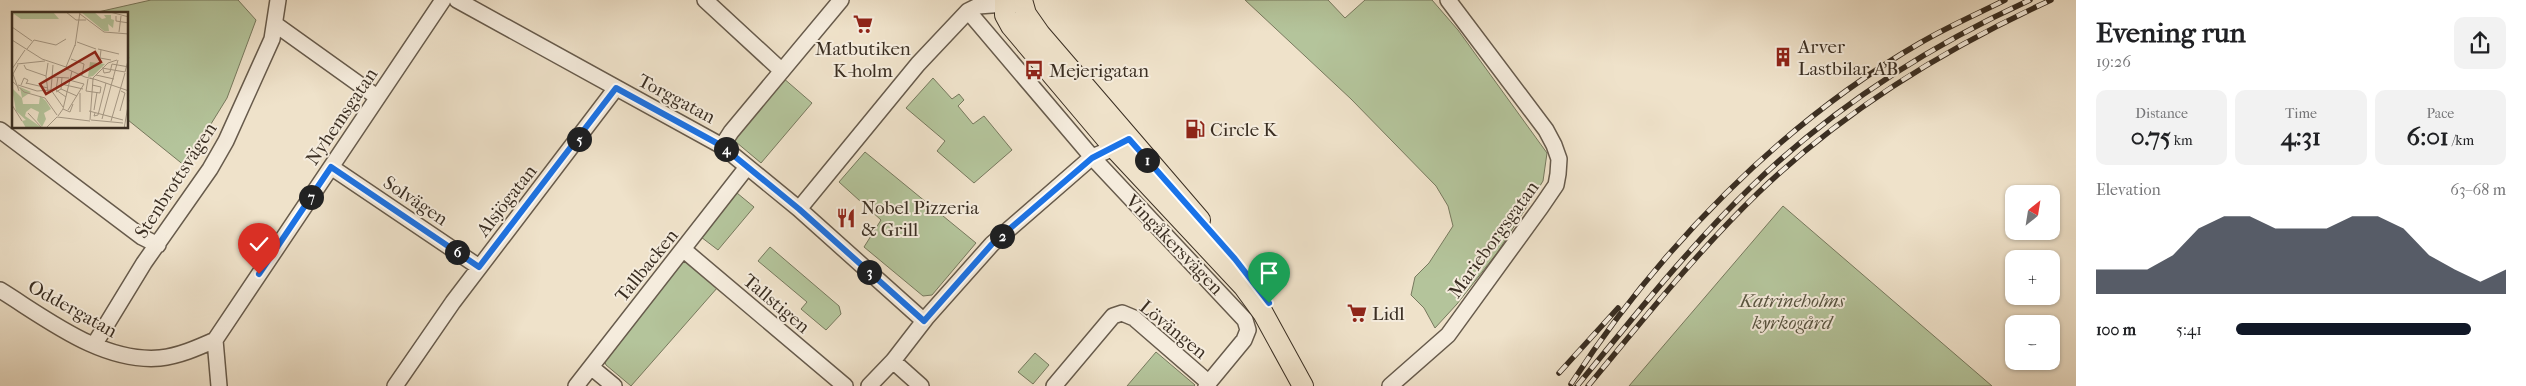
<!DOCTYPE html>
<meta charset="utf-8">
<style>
:root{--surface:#fff;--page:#f2f2f2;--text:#202124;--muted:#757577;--accent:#111827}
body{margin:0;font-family:"IM FELL French Canon",serif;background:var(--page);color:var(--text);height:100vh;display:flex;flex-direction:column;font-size:19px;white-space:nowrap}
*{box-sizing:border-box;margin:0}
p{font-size:16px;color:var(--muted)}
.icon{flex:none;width:28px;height:28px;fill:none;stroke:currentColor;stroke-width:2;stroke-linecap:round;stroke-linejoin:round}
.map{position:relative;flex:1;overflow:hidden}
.sheet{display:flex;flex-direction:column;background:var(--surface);width:450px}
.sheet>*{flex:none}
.needle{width:32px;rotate:30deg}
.tools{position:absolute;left:2005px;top:185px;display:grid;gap:10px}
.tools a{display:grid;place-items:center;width:55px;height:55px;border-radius:10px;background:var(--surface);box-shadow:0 1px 4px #0004;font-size:25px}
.pin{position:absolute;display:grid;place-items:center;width:42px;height:42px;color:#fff;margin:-51px -21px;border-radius:50% 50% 50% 0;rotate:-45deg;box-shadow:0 0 5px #0007}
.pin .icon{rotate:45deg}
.km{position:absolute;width:25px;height:25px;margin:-12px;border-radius:50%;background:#222;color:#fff;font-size:14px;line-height:25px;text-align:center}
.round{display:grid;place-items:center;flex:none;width:52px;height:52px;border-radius:10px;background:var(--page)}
.head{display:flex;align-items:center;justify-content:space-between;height:85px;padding:0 20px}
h1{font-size:28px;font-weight:700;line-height:38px}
.metrics{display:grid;grid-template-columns:repeat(3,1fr);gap:8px;height:85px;padding:5px 20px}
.metrics div{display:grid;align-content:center;border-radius:10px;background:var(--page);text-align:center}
.metrics b{font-size:25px;font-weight:700}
.metrics small{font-size:14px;font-weight:400}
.metrics p{font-size:14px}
.chart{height:140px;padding:10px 20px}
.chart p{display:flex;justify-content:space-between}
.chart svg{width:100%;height:90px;margin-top:5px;fill:var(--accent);opacity:.7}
ul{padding:0 20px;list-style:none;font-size:16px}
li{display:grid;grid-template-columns:80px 60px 1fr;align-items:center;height:38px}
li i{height:12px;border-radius:6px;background:var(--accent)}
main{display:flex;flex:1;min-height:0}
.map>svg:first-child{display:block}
</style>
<main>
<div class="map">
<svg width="2076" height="386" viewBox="0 0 2076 386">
<rect width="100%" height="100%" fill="#efe2ca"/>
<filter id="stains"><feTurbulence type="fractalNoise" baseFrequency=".004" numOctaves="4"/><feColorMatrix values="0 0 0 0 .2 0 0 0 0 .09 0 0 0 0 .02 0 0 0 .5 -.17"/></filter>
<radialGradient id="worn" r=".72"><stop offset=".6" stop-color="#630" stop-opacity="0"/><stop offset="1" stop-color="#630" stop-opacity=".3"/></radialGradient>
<path fill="#b4c49b" stroke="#77795e" d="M151,0H238L256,20L227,98L185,166L128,120V14H89Z
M1245,0H1328L1345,18L1365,0H1432L1458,30L1547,153L1543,181L1526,208L1497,253L1457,304L1435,328L1424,308L1411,295L1415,277L1429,263L1453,226L1448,206L1436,186L1351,99Z
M782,77L812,103L761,163L730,137Z
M933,78L952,99L959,94L964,100L958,106L973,124L984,116L1012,150L974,183L937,151L945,141L906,108Z
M865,152L976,243L932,295L923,296L864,247L881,220L839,182Z
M737,193L754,207L718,250L701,237Z
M1783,206L1992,386H1629Z
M770,247L839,306L841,314L826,330L801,309L807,302L758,261Z
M688,261L718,287L631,386L606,365L603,357L680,262Z
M1156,352L1195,385L1194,386H1127Z
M1035,353L1049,365L1033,384L1018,372Z"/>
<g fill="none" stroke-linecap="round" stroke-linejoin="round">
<defs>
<path id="minor" d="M457,0L722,146L799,209L924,321
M705,0L782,71
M968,11L1092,157L1245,320L1248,330L1244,340L1206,386
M275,24L377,97
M0,130L142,237L158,245
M722,146L731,132L841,0
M331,167L479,267
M799,209L918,64L968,11L978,6L1005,4
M684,250L845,386
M0,290C47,319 102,363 160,358C179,356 197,348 215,340
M94,345L144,263L210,169L226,141L272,39L278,0
M893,361L921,386
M591,367L614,386
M219,386L215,340L443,0
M395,386L453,302L616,88
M576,386L747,167
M869,386L893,361L927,317L992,244L1092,157L1114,148
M1054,386L1113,316L1122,313L1134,318L1209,383
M1390,386L1448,335L1541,207L1556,185L1558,174L1559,159L1554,145L1546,130L1448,0"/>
<path id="major" d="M1005,0V15L1011,26L1114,148L1244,287L1263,313L1303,386
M1022,0L1026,14L1040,34L1200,220"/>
</defs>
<use href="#minor" stroke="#675b4c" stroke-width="18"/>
<use href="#major" stroke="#3a2e22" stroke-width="22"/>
<use href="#minor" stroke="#f5ecdd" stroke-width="15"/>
<use href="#major" stroke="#efe2ca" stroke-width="20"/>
<defs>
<path id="rail" d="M1559,373L1618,308
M1571,384C1658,250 1781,123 1920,43C1947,27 1977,14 2005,0
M1577,386C1633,318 1688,248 1751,187C1831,109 1929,46 2030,0
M1588,386C1643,320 1697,252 1758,193C1843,111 1944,49 2051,0"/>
</defs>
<use href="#rail" stroke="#3a2e22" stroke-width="5.5"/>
<use href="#rail" stroke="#f5ecdd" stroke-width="4" stroke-dasharray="11" stroke-linecap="butt"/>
</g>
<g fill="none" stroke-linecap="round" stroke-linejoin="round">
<defs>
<path id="route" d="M259,274L331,167L479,267L616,88L722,146L799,209L924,321L992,244L1092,158L1129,139L1235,259L1269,303"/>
</defs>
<use href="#route" stroke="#fff" stroke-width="10"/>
<use href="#route" stroke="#1a73e8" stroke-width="6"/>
</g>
<defs>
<symbol id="supermarket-bare" viewBox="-9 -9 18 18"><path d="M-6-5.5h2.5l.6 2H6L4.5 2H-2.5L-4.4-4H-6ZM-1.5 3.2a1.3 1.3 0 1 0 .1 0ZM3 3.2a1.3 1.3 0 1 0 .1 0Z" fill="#8f2418" stroke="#f5ecdd" stroke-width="2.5" paint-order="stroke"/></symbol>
<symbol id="building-bare" viewBox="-9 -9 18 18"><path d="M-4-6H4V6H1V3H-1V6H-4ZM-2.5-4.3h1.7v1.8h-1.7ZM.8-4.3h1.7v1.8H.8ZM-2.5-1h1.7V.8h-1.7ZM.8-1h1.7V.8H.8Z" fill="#8f2418" stroke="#f5ecdd" stroke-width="2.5" paint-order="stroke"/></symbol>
<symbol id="bus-bare" viewBox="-9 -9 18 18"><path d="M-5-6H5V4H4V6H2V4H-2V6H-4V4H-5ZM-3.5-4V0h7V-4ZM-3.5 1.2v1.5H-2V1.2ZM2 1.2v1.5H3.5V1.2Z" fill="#8f2418" stroke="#f5ecdd" stroke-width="2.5" paint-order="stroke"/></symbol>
<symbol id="fuel-bare" viewBox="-9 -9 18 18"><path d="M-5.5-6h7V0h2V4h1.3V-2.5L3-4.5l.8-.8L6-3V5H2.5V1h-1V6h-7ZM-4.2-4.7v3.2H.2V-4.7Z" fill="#8f2418" stroke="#f5ecdd" stroke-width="2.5" paint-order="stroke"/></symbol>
<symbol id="restaurant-bare" viewBox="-9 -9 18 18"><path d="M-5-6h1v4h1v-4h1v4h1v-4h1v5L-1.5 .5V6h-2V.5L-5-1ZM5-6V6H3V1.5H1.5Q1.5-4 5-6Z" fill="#8f2418" stroke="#f5ecdd" stroke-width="2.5" paint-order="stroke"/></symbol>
</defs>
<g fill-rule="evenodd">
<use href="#supermarket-bare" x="849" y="10" width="28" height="28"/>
<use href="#building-bare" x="1769" y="43" width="28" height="28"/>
<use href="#bus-bare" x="1020" y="56" width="28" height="28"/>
<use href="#fuel-bare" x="1181" y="115" width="28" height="28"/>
<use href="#restaurant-bare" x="832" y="204" width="28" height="28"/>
<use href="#supermarket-bare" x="1343" y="299" width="28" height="28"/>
</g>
<g text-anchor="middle" stroke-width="4" stroke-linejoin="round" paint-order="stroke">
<g font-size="19" fill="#3a2e22" stroke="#f5ecdd" text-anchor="start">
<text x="1798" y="53">Arver<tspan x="1798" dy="22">Lastbilar AB</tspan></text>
<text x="863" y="55" text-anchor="middle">Matbutiken<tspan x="863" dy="22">K-holm</tspan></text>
<text x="1049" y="77">Mejerigatan</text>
<text x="1210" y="136">Circle K</text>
<text x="861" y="214">Nobel Pizzeria<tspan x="861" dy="22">&amp; Grill</tspan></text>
<text x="1372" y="320">Lidl</text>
</g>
<g font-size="19" fill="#3a2e22" stroke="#f5ecdd">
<text transform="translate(677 98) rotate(28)" y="7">Torggatan</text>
<text transform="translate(341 116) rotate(-56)" y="7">Nyhemsgatan</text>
<text transform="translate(175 180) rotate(-57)" y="7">Stenbrottsvägen</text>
<text transform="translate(416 200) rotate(34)" y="7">Solvägen</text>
<text transform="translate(506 200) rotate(-52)" y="7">Alsjögatan</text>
<text transform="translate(1493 239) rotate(-54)" y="7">Marieborgsgatan</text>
<text transform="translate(1175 244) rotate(46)" y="7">Vingåkersvägen</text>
<text transform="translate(646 265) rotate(-51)" y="7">Tallbacken</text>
<text transform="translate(777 303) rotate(40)" y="7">Tallstigen</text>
<text transform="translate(73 308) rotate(29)" y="7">Oddergatan</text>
<text transform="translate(1174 329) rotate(39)" y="7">Lövängen</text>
</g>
<g font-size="19" font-style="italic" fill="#585440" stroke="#f5ecdd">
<text x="1792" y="307">Katrineholms<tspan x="1792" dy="22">kyrkogård</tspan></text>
</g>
</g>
<g transform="translate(12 12)">
<rect width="116" height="116" fill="#efe2ca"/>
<path d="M41,0L47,7H9L2,2L0,5L2,0ZM69,0H82L90,7L94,6L92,3H99V7L102,8L101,16L96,12L97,19H92ZM78,50L93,52L81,64L76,65ZM8,75L19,80L10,86L11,92H27L28,84L34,89L39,97L32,101L34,107L30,115L25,108L27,100L19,96L14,100L13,104L29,115L14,116L10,109L14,108L4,99L0,76L10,86Z" fill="#b4c49b"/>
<path fill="none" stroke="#a79a87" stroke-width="1" d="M54,0L64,8H74M98,0L117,5M68,2L92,20L117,22M104,4V9L117,11M0,15L20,29M107,20L109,4M0,28L30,47L54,55M65,30L84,37M63,34L68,0M15,37L22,28L44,33L54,27M86,37L107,42M89,38L88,46L99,48M59,47L72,52L70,63M5,52L33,49M6,53L1,62L7,79M12,53L14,57L34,64M41,53L39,78L51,95M54,54L55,57L73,65L81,67H82L78,66M54,55L63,33M90,56L113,60M0,57L13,38M91,57L92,61L98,60L100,52L117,55M113,60L117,45M84,63L102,67M40,65L57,66M46,65L44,78L54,85M81,66L96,51L105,48M76,67L74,79L88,81L89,75L80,73M82,67L117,79M0,69L12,80L33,86L45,103M14,71L36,76M49,72L71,77M6,73L25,79L39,78M9,73L12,66L16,68L14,72M49,77L65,84M36,80L34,64L36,51M44,80L49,77L50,65M0,93L10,109M51,97L58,100L61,92M56,98L72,72L57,68M82,98L85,80M77,99L111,108M108,99L113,81L109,79M68,100V81M83,101L82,104L86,103L94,71M19,104L16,101L31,117M46,104L51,97L60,59M45,105L78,109M90,107L106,48M78,108L81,67M79,108L111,111M99,109L113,61M33,117L45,105M112,117L117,88"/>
<path fill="#8f2418" fill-opacity="0.15" stroke="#8f2418" stroke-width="2.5" d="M83,40L89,50L34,82L28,72Z"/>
<rect width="116" height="116" fill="none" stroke="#3a2e22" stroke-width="2.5"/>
</g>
<rect width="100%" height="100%" filter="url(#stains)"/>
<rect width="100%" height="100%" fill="url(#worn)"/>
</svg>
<div class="tools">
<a><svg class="needle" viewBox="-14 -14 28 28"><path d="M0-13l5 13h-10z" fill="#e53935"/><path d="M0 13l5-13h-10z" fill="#757577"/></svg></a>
<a>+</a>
<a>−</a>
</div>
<div class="pin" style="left:1269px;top:303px;background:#1e9e55"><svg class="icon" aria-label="arrive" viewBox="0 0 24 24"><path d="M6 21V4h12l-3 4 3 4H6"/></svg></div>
<div class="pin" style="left:259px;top:274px;background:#d93025"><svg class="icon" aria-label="check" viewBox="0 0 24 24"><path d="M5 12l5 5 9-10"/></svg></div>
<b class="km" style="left:1147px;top:160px">1</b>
<b class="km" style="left:1002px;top:236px">2</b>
<b class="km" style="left:869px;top:272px">3</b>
<b class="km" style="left:726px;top:149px">4</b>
<b class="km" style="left:579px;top:139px">5</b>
<b class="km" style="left:457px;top:252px">6</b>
<b class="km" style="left:311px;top:197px">7</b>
</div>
<section class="sheet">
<div class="head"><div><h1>Evening run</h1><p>19:26</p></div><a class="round"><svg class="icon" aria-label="share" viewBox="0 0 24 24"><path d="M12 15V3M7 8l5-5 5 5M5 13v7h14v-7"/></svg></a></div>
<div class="metrics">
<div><p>Distance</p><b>0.75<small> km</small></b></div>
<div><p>Time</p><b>4:31</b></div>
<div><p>Pace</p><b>6:01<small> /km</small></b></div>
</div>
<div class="chart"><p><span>Elevation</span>63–68 m</p>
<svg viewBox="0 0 160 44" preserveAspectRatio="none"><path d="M0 44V32L10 32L20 32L30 25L40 12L50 6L60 6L70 12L80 12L90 12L100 6L110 6L120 12L130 25L140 32L150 38L160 32V44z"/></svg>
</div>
<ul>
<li><b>100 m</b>5:41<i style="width:87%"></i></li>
</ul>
</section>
</main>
